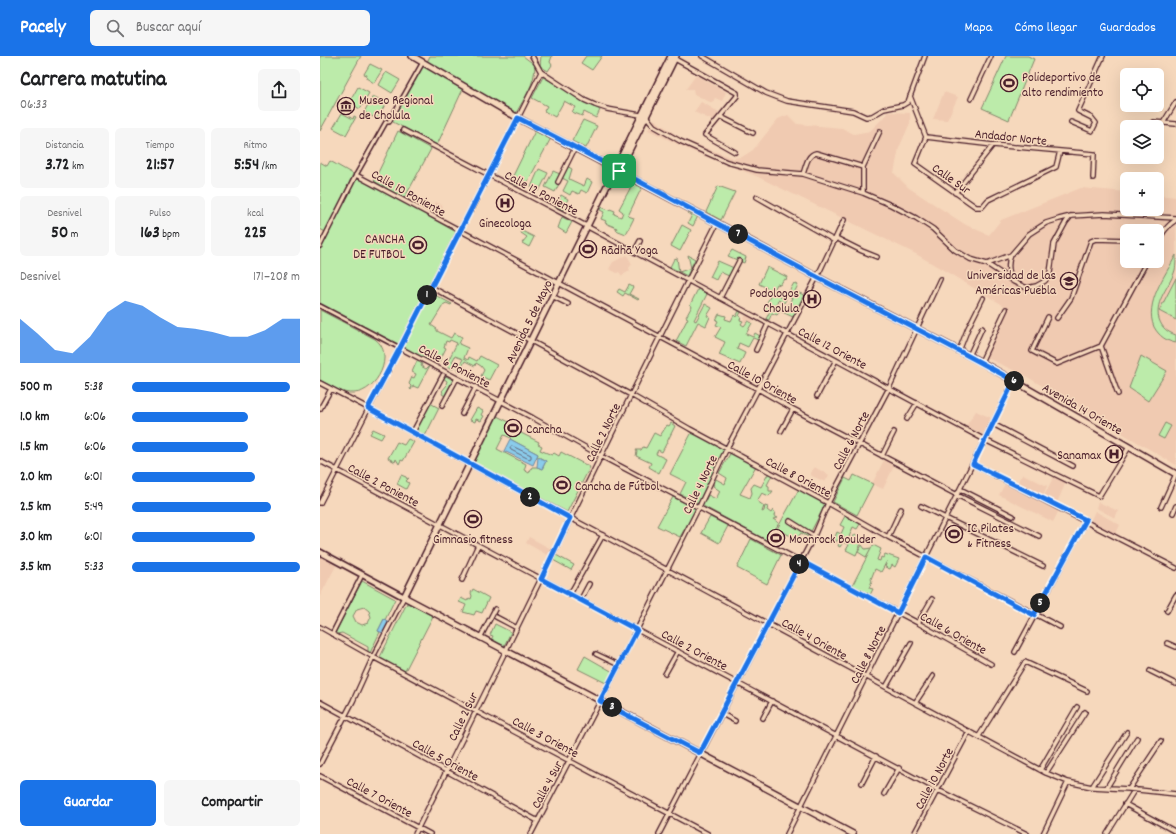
<!DOCTYPE html>
<html lang="es">
<meta charset="utf-8">
<style>
:root{--surface:#fff;--page:#f6f6f6;--text:#202124;--muted:#757577;--accent:#1a73e8}
body{margin:0;font-family:Dekko,sans-serif;background:var(--page);color:var(--text);height:100vh;display:flex;flex-direction:column;font-size:15px;white-space:nowrap}
*{box-sizing:border-box;margin:0}
p{font-size:13px;color:var(--muted)}
.icon{flex:none;width:22px;height:22px;fill:none;stroke:currentColor;stroke-width:2;stroke-linecap:round;stroke-linejoin:round}
.map{position:relative;flex:1;overflow:hidden}
.details{display:flex;flex-direction:column;background:var(--surface);width:320px}
.details>*{flex:none}
.controls{position:absolute;left:800px;top:12px;display:grid;gap:8px}
.controls a{display:grid;place-items:center;width:44px;height:44px;border-radius:6px;background:var(--surface);box-shadow:0 4px 16px #0002;font-size:20px}
.pin{position:absolute;display:grid;place-items:center;width:34px;height:34px;color:#fff;margin:-17px;border-radius:8px;box-shadow:0 2px 6px #0006}
.km{position:absolute;width:20px;height:20px;margin:-10px;border-radius:50%;background:#222;color:#fff;font-size:11px;line-height:20px;text-align:center}
.round{display:grid;place-items:center;flex:none;width:42px;height:42px;border-radius:6px;background:var(--page)}
.head{display:flex;align-items:center;justify-content:space-between;height:68px;padding:0 20px}
h1{font-size:22px;font-weight:700;line-height:30px}
.stats{display:grid;grid-template-columns:repeat(3,1fr);gap:6px;height:68px;padding:4px 20px}
.stats div{display:grid;align-content:center;border-radius:6px;background:var(--page);text-align:center}
.stats b{font-size:17px;font-weight:700}
.stats small{font-size:11px;font-weight:400}
.stats p{font-size:11px}
.chart{height:112px;padding:8px 20px}
.chart p{display:flex;justify-content:space-between}
.chart svg{width:100%;height:72px;margin-top:4px;fill:var(--accent);opacity:.7}
.primary-button{display:flex;gap:8px;margin-top:auto;padding:8px 20px}
.primary-button a{flex:1;height:46px;border-radius:6px;background:var(--accent);color:#fff;font-size:16px;font-weight:700;line-height:46px;text-align:center}
.primary-button a+a{background:var(--page);color:var(--text)}
ul{padding:0 20px;list-style:none;font-size:13px}
li{display:grid;grid-template-columns:64px 48px 1fr;align-items:center;height:30px}
li i{height:10px;border-radius:5px;background:var(--accent)}
header{display:flex;align-items:center;gap:24px;box-sizing:border-box;height:56px;padding:0 20px;background:var(--accent);color:#fff}
header strong{font-size:19px}
nav{display:flex;gap:22px;margin-inline-start:auto;font-size:14px}
.search{width:280px;height:36px;background:var(--page);display:flex;align-items:center;gap:10px;box-sizing:border-box;padding:0 14px;border-radius:6px;color:var(--muted);font-size:15px}
main{display:flex;flex:1;min-height:0}
.map>svg:first-child{display:block}
</style>
<header>
<strong>Pacely</strong>
<div class="search"><svg class="icon" aria-label="search" viewBox="0 0 24 24"><circle cx="10" cy="10" r="6"/><path d="M15 15l6 6"/></svg>Buscar aquí</div>
<nav><a>Mapa</a><a>Cómo llegar</a><a>Guardados</a></nav>
</header>
<main>
<section class="details">
<div class="head"><div><h1>Carrera matutina</h1><p>06:33</p></div><a class="round"><svg class="icon" aria-label="share" viewBox="0 0 24 24"><path d="M12 15V3M7 8l5-5 5 5M5 13v7h14v-7"/></svg></a></div>
<div class="stats">
<div><p>Distancia</p><b>3.72<small> km</small></b></div>
<div><p>Tiempo</p><b>21:57</b></div>
<div><p>Ritmo</p><b>5:54<small> /km</small></b></div>
</div>
<div class="stats">
<div><p>Desnivel</p><b>50<small> m</small></b></div>
<div><p>Pulso</p><b>163<small> bpm</small></b></div>
<div><p>kcal</p><b>225</b></div>
</div>
<div class="chart"><p><span>Desnivel</span>171–208 m</p>
<svg viewBox="0 0 160 44" preserveAspectRatio="none"><path d="M0 44V17L10 26L20 36L30 38L40 28L50 13L60 6L70 9L80 16L90 22L100 23L110 25L120 28L130 28L140 24L150 17L160 17V44z"/></svg>
</div>
<ul>
<li><b>500 m</b>5:38<i style="width:94%"></i></li>
<li><b>1.0 km</b>6:06<i style="width:69%"></i></li>
<li><b>1.5 km</b>6:06<i style="width:69%"></i></li>
<li><b>2.0 km</b>6:01<i style="width:73%"></i></li>
<li><b>2.5 km</b>5:49<i style="width:83%"></i></li>
<li><b>3.0 km</b>6:01<i style="width:73%"></i></li>
<li><b>3.5 km</b>5:33<i style="width:100%"></i></li>
</ul>
<div class="primary-button"><a>Guardar</a><a>Compartir</a></div>
</section>
<div class="map">
<svg width="856" height="778" viewBox="0 0 856 778">
<rect width="100%" height="100%" fill="#f6d8bc"/>
<filter id="ink" filterUnits="userSpaceOnUse"><feTurbulence type="fractalNoise" baseFrequency=".025" numOctaves="2"/><feDisplacementMap in="SourceGraphic" scale="8" xChannelSelector="R" yChannelSelector="G"/><feConvolveMatrix kernelMatrix="1 2 1 2 8 2 1 2 1" color-interpolation-filters="sRGB"/></filter>
<g filter="url(#ink)">
<path fill="#f0cab1" fill-rule="evenodd" d="M376,19L406,36L402,45L395,42L392,47L374,38L373,33H366Z
M624,36L638,41L627,64L613,63Z
M381,46L399,56L394,65L374,56Z
M569,56L590,57V67L579,92L574,117L589,132L646,169L669,179L681,164L761,132L807,136V153H837V139L856,141V409L704,319L665,301L688,252L596,198L436,120L374,96L328,74L334,63L362,83L413,102L422,101L433,94L458,63L468,59L477,68L522,72L534,78L550,75ZM807,175H837V205H807Z
M116,146L123,150L116,162L108,158Z
M307,199L312,208L309,212L310,214L302,220L299,216L297,217L289,213L293,206Z
M426,258L434,262L432,267L429,265L427,268L423,265Z
M656,355L671,362L664,379L646,370Z
M564,404L574,410L563,433L552,428Z
M494,411L509,419L505,426L490,419Z
M703,418L727,430L722,441L696,429Z
M734,420L746,426L736,449L723,442Z
M685,428L739,454L733,466L679,439Z
M778,446L798,455L795,462L776,452Z
M775,455L800,469L795,479L770,466Z
M209,481L233,494L229,500L206,487Z
M0,499L17,508L0,540Z"/>
<path fill="#bcebaa" stroke="#83856a" fill-rule="evenodd" d="M0,0H41L0,75Z
M110,0H203L215,9C215,28 205,41 196,57L107,6Z
M221,0H232L230,6L232,9L228,15L220,10Z
M266,0H282L272,14L261,7Z
M686,0H708L714,3L689,64L662,52Z
M50,8L62,14L54,27L46,22L47,19L44,18Z
M103,9L143,33L117,89L71,65Z
M66,16L80,24L72,37L59,29Z
M223,21L271,47L270,49L280,54L276,62L264,56L262,60L252,56L255,51L244,45L235,61L224,55L227,50L212,42Z
M38,31L49,37L40,53L29,47Z
M53,40L66,47L57,63L44,56Z
M22,57L33,63L34,60L36,61L26,79L13,72Z
M263,64L277,70L266,92L252,85Z
M78,75L111,93L84,143L54,125Z
M215,75L231,82L207,127L201,124L198,130L190,126Z
M10,105L33,118L7,177L0,173V106L7,110Z
M247,110L252,113L249,123L264,130L267,123L272,126L267,137L261,134L259,138L252,135L250,139L243,135L248,125L242,122Z
M219,113L228,117L219,135L211,131Z
M233,115L240,118L237,126L239,128L235,136L225,131Z
M37,120L136,176L79,291L0,249V191Z
M313,127L322,131L308,160L314,162L306,178L296,174L297,172L285,167L286,165L281,163L284,156L280,154L281,151L289,154L290,153L295,155L294,158L301,161L303,156L299,153Z
M398,130L415,136L401,164L386,156Z
M241,139L248,143L243,154L236,150Z
M369,156L378,160L373,170L368,167L372,159L368,157Z
M242,161L252,166L246,177L238,172Z
M362,169L371,174L360,195L351,190Z
M202,175L214,181L209,191L202,187L207,181L201,177Z
M412,194L426,201L424,207L408,200Z
M368,199L375,203L367,220L350,211L354,203L357,202L359,216L371,212Z
M856,199C856,204 856,210 855,214C850,231 834,244 839,263C842,272 847,276 856,279V287C846,285 839,280 834,271C824,247 845,220 856,199Z
M398,205L414,212L409,220L400,216L396,224L390,221Z
M447,211L467,221L466,224L464,223L460,229L457,228L454,234L461,238L460,241L466,243L464,247L458,244L457,248L466,252L472,242L467,239L474,227L478,229L475,235L484,239L473,261L460,255L457,259L452,257L449,264L446,263L450,255L444,252L453,235L439,228Z
M856,222V264L839,255Z
M309,229L313,231L309,238L319,243L318,244L305,237L303,240L297,236L299,233L305,236Z
M378,233L387,238L374,264L376,265L385,248L392,252L387,260L390,261L386,270L378,266L366,290L356,285L368,262L366,261L372,250L370,249Z
M111,237L132,248L131,249L126,247L125,248H124L111,269L117,273V275L131,282L134,277L142,281L139,288L148,292L144,302L148,304L149,301L157,305L160,300L177,309L169,324L161,320L164,314L161,310L156,307L155,310L145,305L140,315L137,314L143,303L135,300L132,306L135,307L133,313L126,309L137,287L130,284L129,286L126,285L124,291L126,292L119,306L109,301L108,304L83,292Z
M0,254L55,283C76,298 57,336 34,337C21,338 11,330 0,324Z
M419,255L421,256L419,260L421,261L420,264L423,265L421,268L424,270L428,265L432,267L426,278L433,281L435,277L440,280L438,284L433,282L428,291L419,287L417,293L425,297L420,308L399,299L405,286L395,281L401,271L396,269L398,265L396,264L399,258L406,260L405,263L411,265L414,259L416,261Z
M821,300L847,315L828,345L809,332Z
M97,305L102,308L101,310L106,313L108,311H109L98,332L93,330L91,334L90,333L91,330L89,328L92,321L94,322L96,318L92,316Z
M124,319L133,324L125,340L122,338L123,336L122,335L127,329L126,328L127,325L123,322Z
M110,347L119,352L105,380L95,374Z
M157,352L163,355L161,359L164,360L161,365L156,363L155,366L150,364Z
M175,359L199,371L197,375L219,386L218,388L222,390L220,394L232,399L234,397L239,400L241,396L270,411L247,456L154,407ZM184,379L191,382L190,383L218,398L217,400L226,405L222,413L217,411H212L209,417L204,414L206,408L177,393Z
M351,367L355,370L342,396L338,394L336,398L346,403L339,417L329,411L331,407L316,400L317,396L316,394H321L323,391L326,392L334,377L340,380L347,369L349,370Z
M845,367L851,370L844,383L838,380Z
M53,373L64,378L61,383L50,378Z
M372,376L405,393L378,447L360,438L366,426L350,418Z
M88,383L94,386L83,405L81,404L79,408L76,403L75,406L68,402L77,386L84,389Z
M411,396L436,410L420,438L430,442L432,437L431,432L434,428L441,431L448,418L452,419L447,429L449,430V435H453L449,440L442,437L437,445L444,450L442,456L444,455L445,450L448,451L447,454L451,457L453,454L455,456L454,460L458,462L453,463L459,467L453,477L450,476L448,480L450,482L448,485L383,450L388,439L396,443L400,435L393,430L396,423L405,428L407,422L399,417Z
M81,419L86,421L87,423L89,422L86,425L89,427L86,433L77,428Z
M534,419L553,428L537,459L513,446L525,422L531,425Z
M479,433L505,447V449L488,481L481,477L477,483L457,473Z
M353,441L376,453L360,481L337,470Z
M525,460L540,468L537,473L533,471L529,481L532,483L535,478L543,483L536,499L526,494L529,489L523,486L520,491L518,490L520,485L517,484L515,487L513,486L517,476L521,478L524,471L520,469Z
M390,461L408,470L399,487L381,477Z
M431,483L461,499L447,528L417,512Z
M542,489L545,493L551,492L546,501L538,496Z
M553,489L561,493L557,504L560,505L561,501L563,502L565,498L579,503L575,511L572,509L570,513L565,511L567,505L561,516L555,513L551,523L552,525L549,532L553,533L549,541L532,530Z
M236,499L254,509L251,514L233,504Z
M42,525L75,543L65,564L64,563L58,575L60,576L50,597L48,596V591L22,577L17,578L15,577ZM44,551L49,555L51,561L48,567L42,569L36,566L33,560L37,553Z
M153,533L169,542L162,557L156,555L154,559L143,556L146,549L139,546L141,542L147,545L149,542L151,543L152,540L151,537Z
M87,547L113,560L85,615L59,603Z
M175,568L191,576L184,590L171,584L173,580L170,579Z
M265,600L293,616L286,627L258,613Z"/>
<path fill="#8acceb" stroke="#70879e" d="M190,383L218,398L213,409L184,395Z
M218,401L226,405L222,413L217,411Z
M64,563L69,566L63,577L58,575Z"/>
<g fill="none" stroke-linecap="round" stroke-linejoin="round">
<path stroke="#646478" stroke-width="1" d="M192,390L211,399V402L209,403L191,394L190,392Z"/>
<defs>
<path id="pedestrian" d="M0,190L36,119L66,66H69L103,6
M0,250L80,292
M12,578L42,519"/>
<path id="minor" d="M212,0L221,16L264,44L275,49L287,53L326,60L334,70L360,85L407,106L437,114L483,118L543,137L571,149L596,162L613,173L635,194L650,203L667,208L694,226L707,232L716,230L725,225L730,217L734,188L746,166L751,160
M382,0L446,37L467,45L533,55L546,61L552,60L564,53L583,49L588,46L605,0
M355,3L417,37V40L385,79L415,96
M590,40L606,81L595,108L656,151H662L668,144L736,111L740,95
M651,43L671,0
M401,61L433,77
M751,66L772,75L776,67L772,62L758,55L783,0
M833,66L856,68
M843,67L856,46
M83,74L242,157L665,384L775,438L779,440L781,437L809,391
M606,81L673,89L774,98L773,122
M483,118C486,110 487,99 496,97L543,111
M36,119L438,333L473,353L641,441L719,480
M238,126L255,92
M543,137V111L560,75
M635,137L673,89
M437,141L515,185
M516,182L542,195L557,201
M837,187C842,178 847,169 856,164
M314,196L320,185
M691,199C687,208 688,216 693,225
M667,208L691,199L709,178L726,167L739,163L751,160L784,158L856,162
M111,231L311,339L370,373L508,447L568,481L740,571
M232,240L248,248
M400,242L419,205
M728,261L712,295L737,308L781,290L827,205
M737,262L751,242L771,185L776,183L807,184
M781,290L798,338
M80,292L213,362L281,400L598,567L671,608
M436,294L448,268
M639,295L648,272L663,242
M649,300L662,272
M661,306L686,253
M0,327L48,352L189,429L726,717L748,726L772,731L809,733L856,738
M497,340L516,304
M122,350L137,322
M0,353L11,333
M142,358L156,331
M587,363L597,347
M673,368L753,410
M461,375L473,353
M93,376L123,319
M562,400L574,376
M0,405L618,734L707,778
M653,408L856,512
M640,433L693,460
M0,447L198,62L221,16
M601,450L723,510
M841,451L856,418
M853,457L856,450
M470,465L494,480
M568,481L581,453
M142,524L158,489
M250,538L283,479
M261,543L269,528
M847,555L856,539
M176,561L197,572
M598,567L612,543
M0,571L53,601L388,778
M160,582L175,553
M847,587L856,591
M695,596L766,464
M276,598L299,609
M830,615L856,628
M345,618L358,595
M566,631L591,587
M0,646L218,765
M595,647L613,620
M402,658L415,665
M443,662L452,645
M659,680L705,606L767,635
M0,708L33,645L53,601L84,541
M720,714L757,651
M726,717L765,656
M0,720L110,778
M542,727L556,700
M772,731L807,676
M787,731L817,682
M809,733L841,685
M564,738L579,712
M805,748L856,776
M95,778C197,575 294,369 397,167
M211,778L299,609L379,451L407,392L498,219L524,164
M339,778L494,480L508,447L569,332L620,223
M467,778L694,325
M594,778L649,675
M723,778L748,726
M787,778L815,733"/>
<path id="tertiary" d="M0,496L84,541"/>
<path id="secondary" d="M92,0L198,62L397,167L497,221L661,306L856,418
M351,0L84,541L533,778
M299,115L356,0"/>
</defs>
<use href="#pedestrian" stroke="#4a1f2b" stroke-width="6"/>
<use href="#minor" stroke="#4a1f2b" stroke-width="6"/>
<use href="#tertiary" stroke="#4a1f2b" stroke-width="8"/>
<use href="#secondary" stroke="#4a1f2b" stroke-width="8"/>
<use href="#pedestrian" stroke="#f6d8bc" stroke-width="3"/>
<use href="#minor" stroke="#f6d8bc" stroke-width="3.5"/>
<use href="#tertiary" stroke="#f6d8bc" stroke-width="4.5"/>
<use href="#secondary" stroke="#f6d8bc" stroke-width="5"/>
</g>
</g>
<g fill="none" stroke-linecap="round" stroke-linejoin="round" filter="url(#ink)">
<defs>
<path id="route" d="M198,62C299,113 397,168 497,221C562,256 629,288 694,325L653,408L766,464L714,559L606,501L578,557L481,505L380,697L280,645L317,574L221,523L250,462L48,352L80,292Z"/>
</defs>
<use href="#route" stroke="#fff" stroke-width="8"/>
<use href="#route" stroke="#1a73e8" stroke-width="5"/>
</g>
<defs>
<symbol id="stadium-ring" viewBox="-11 -11 22 22"><circle r="9.5" fill="#f6d8bc" stroke="#4a1f2b" stroke-width="1.5"/><path d="M0-5a6.5 5 0 1 0 0 10a6.5 5 0 1 0 0-10ZM-3.5-1.8h7v3.6h-7Z" fill="#4a1f2b"/></symbol>
<symbol id="museum-ring" viewBox="-11 -11 22 22"><circle r="9.5" fill="#f6d8bc" stroke="#4a1f2b" stroke-width="1.5"/><path d="M0-6L6-3V-2H-6V-3ZM-5-1h2V3h-2ZM-1-1h2V3h-2ZM3-1h2V3H3ZM-6 4H6V6H-6Z" fill="#4a1f2b"/></symbol>
<symbol id="hospital-ring" viewBox="-11 -11 22 22"><circle r="9.5" fill="#f6d8bc" stroke="#4a1f2b" stroke-width="1.5"/><path d="M-5-5h3v3.5h4V-5h3V5h-3V1.5h-4V5h-3Z" fill="#4a1f2b"/></symbol>
<symbol id="university-ring" viewBox="-11 -11 22 22"><circle r="9.5" fill="#f6d8bc" stroke="#4a1f2b" stroke-width="1.5"/><path d="M0-5L7-2L0 1L-7-2ZM-4 1L0 2.5L4 1V4Q0 6-4 4Z" fill="#4a1f2b"/></symbol>
</defs>
<g fill-rule="evenodd">
<use href="#stadium-ring" x="679" y="17" width="20" height="20"/>
<use href="#museum-ring" x="16" y="40" width="20" height="20"/>
<use href="#hospital-ring" x="175" y="137" width="20" height="20"/>
<use href="#stadium-ring" x="88" y="179" width="20" height="20"/>
<use href="#stadium-ring" x="258" y="183" width="20" height="20"/>
<use href="#university-ring" x="739" y="215" width="20" height="20"/>
<use href="#hospital-ring" x="482" y="233" width="20" height="20"/>
<use href="#stadium-ring" x="183" y="362" width="20" height="20"/>
<use href="#hospital-ring" x="784" y="388" width="20" height="20"/>
<use href="#stadium-ring" x="232" y="419" width="20" height="20"/>
<use href="#stadium-ring" x="143" y="453" width="20" height="20"/>
<use href="#stadium-ring" x="624" y="468" width="20" height="20"/>
<use href="#stadium-ring" x="446" y="472" width="20" height="20"/>
</g>
<g text-anchor="middle" stroke-width="3" stroke-linejoin="round" paint-order="stroke">
<g font-size="13" fill="#4a1f2b" stroke="#f6d8bc" text-anchor="start">
<text x="702" y="25">Polideportivo de<tspan x="702" dy="15">alto rendimiento</tspan></text>
<text x="39" y="48">Museo Regional<tspan x="39" dy="15">de Cholula</tspan></text>
<text x="185" y="171" text-anchor="middle">Ginecologa</text>
<text x="85" y="187" text-anchor="end">CANCHA<tspan x="85" dy="15">DE FUTBOL</tspan></text>
<text x="281" y="198">Rādhā Yoga</text>
<text x="736" y="223" text-anchor="end">Universidad de las<tspan x="736" dy="15">Américas Puebla</tspan></text>
<text x="479" y="241" text-anchor="end">Podologos<tspan x="479" dy="15">Cholula</tspan></text>
<text x="206" y="377">Cancha</text>
<text x="781" y="403" text-anchor="end">Sanamax</text>
<text x="255" y="434">Cancha de Fútbol</text>
<text x="647" y="476">IC Pilates<tspan x="647" dy="15">&amp; Fitness</tspan></text>
<text x="153" y="487" text-anchor="middle">Gimnasio fitness</text>
<text x="469" y="487">Moonrock Boulder</text>
</g>
<g font-size="13" fill="#4a1f2b" stroke="#f6d8bc">
<text transform="translate(691 80) rotate(6)" y="5">Andador Norte</text>
<text transform="translate(632 122) rotate(35)" y="5">Calle Sur</text>
<text transform="translate(89 136) rotate(29)" y="5">Calle 10 Poniente</text>
<text transform="translate(222 136) rotate(28)" y="5">Calle 12 Poniente</text>
<text transform="translate(208 265) rotate(-64)" y="5">Avenida 5 de Mayo</text>
<text transform="translate(513 291) rotate(28)" y="5">Calle 12 Oriente</text>
<text transform="translate(135 309) rotate(28)" y="5">Calle 6 Poniente</text>
<text transform="translate(443 325) rotate(29)" y="5">Calle 10 Oriente</text>
<text transform="translate(763 352) rotate(30)" y="5">Avenida 14 Oriente</text>
<text transform="translate(282 376) rotate(-64)" y="5">Calle 2 Norte</text>
<text transform="translate(530 384) rotate(-62)" y="5">Calle 6 Norte</text>
<text transform="translate(479 420) rotate(28)" y="5">Calle 8 Oriente</text>
<text transform="translate(64 428) rotate(28)" y="5">Calle 2 Poniente</text>
<text transform="translate(379 428) rotate(-64)" y="5">Calle 4 Norte</text>
<text transform="translate(634 576) rotate(29)" y="5">Calle 6 Oriente</text>
<text transform="translate(495 582) rotate(29)" y="5">Calle 4 Oriente</text>
<text transform="translate(375 593) rotate(28)" y="5">Calle 2 Oriente</text>
<text transform="translate(547 598) rotate(-63)" y="5">Calle 8 Norte</text>
<text transform="translate(142 660) rotate(-64)" y="5">Calle 2 Sur</text>
<text transform="translate(226 680) rotate(28)" y="5">Calle 3 Oriente</text>
<text transform="translate(126 703) rotate(29)" y="5">Calle 5 Oriente</text>
<text transform="translate(613 722) rotate(-62)" y="5">Calle 10 Norte</text>
<text transform="translate(226 728) rotate(-62)" y="5">Calle 4 Sur</text>
<text transform="translate(60 740) rotate(28)" y="5">Calle 7 Oriente</text>
</g>
</g>
</svg>
<div class="controls">
<a><svg class="icon" aria-label="locate" viewBox="0 0 24 24"><circle cx="12" cy="12" r="6"/><path d="M12 2v4M12 18v4M2 12h4M18 12h4"/></svg></a>
<a><svg class="icon" aria-label="layers" viewBox="0 0 24 24"><path d="M12 4l9 5-9 5-9-5zM3 14l9 5 9-5"/></svg></a>
<a>+</a>
<a>−</a>
</div>
<div class="pin" style="left:299px;top:115px;background:#1e9e55"><svg class="icon" aria-label="arrive" viewBox="0 0 24 24"><path d="M6 21V4h12l-3 4 3 4H6"/></svg></div>
<b class="km" style="left:107px;top:239px">1</b>
<b class="km" style="left:210px;top:441px">2</b>
<b class="km" style="left:292px;top:651px">3</b>
<b class="km" style="left:479px;top:508px">4</b>
<b class="km" style="left:720px;top:547px">5</b>
<b class="km" style="left:694px;top:325px">6</b>
<b class="km" style="left:418px;top:178px">7</b>
</div>
</main>
